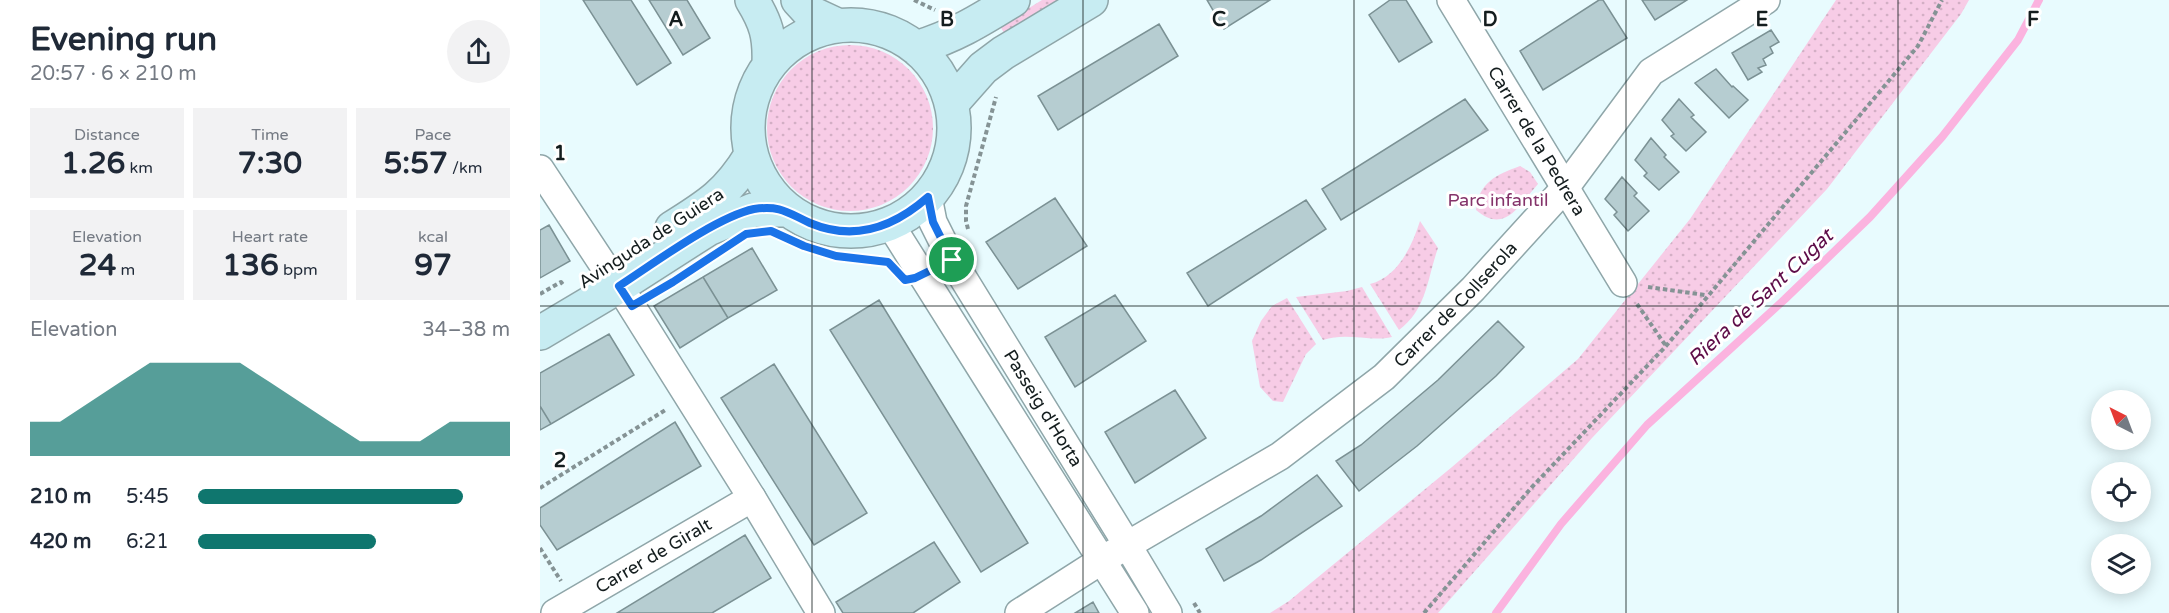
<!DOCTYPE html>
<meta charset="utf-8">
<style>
:root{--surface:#fff;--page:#f2f2f3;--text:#1f2937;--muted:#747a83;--accent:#0f766e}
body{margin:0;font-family:"Varela Round",sans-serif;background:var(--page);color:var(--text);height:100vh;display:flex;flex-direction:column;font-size:22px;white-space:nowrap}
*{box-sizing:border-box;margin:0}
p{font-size:20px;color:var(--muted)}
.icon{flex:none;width:33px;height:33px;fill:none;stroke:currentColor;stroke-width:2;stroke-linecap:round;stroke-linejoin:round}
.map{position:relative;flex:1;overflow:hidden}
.details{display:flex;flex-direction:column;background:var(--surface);width:540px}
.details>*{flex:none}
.needle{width:39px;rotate:318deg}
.fabs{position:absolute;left:1551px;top:390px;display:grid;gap:12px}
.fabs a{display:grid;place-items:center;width:60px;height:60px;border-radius:50%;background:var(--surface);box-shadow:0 3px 15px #0003;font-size:30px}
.pin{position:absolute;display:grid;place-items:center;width:51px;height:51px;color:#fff;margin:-26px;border:3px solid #fff;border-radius:50%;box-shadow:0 2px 6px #0007}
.round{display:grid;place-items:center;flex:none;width:63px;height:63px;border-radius:32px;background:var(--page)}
.headline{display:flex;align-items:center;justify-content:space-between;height:102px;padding:0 30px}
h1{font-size:33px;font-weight:700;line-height:45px}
.figures{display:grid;grid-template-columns:repeat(3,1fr);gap:9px;height:102px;padding:6px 30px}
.figures div{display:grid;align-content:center;border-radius:0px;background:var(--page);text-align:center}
.figures b{font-size:30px;font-weight:700}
.figures small{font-size:16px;font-weight:400}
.figures p{font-size:16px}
.chart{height:168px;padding:12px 30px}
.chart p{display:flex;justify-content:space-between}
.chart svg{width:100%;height:108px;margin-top:6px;fill:var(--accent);opacity:.7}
ul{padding:0 30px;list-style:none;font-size:20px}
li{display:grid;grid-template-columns:96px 72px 1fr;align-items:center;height:45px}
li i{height:15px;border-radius:8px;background:var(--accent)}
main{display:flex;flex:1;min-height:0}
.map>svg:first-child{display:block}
</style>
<main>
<section class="details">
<div class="headline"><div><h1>Evening run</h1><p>20:57 · 6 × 210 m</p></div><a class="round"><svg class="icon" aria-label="share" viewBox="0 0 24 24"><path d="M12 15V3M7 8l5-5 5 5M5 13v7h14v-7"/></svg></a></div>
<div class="figures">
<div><p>Distance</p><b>1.26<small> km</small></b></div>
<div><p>Time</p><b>7:30</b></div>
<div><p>Pace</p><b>5:57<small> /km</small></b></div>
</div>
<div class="figures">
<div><p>Elevation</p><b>24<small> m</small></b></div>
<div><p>Heart rate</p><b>136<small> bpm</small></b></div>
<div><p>kcal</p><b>97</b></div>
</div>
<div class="chart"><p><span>Elevation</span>34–38 m</p>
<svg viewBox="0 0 160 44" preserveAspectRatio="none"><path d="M0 44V30L10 30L20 22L30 14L40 6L50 6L60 6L70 6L80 14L90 22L100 30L110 38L120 38L130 38L140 30L150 30L160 30V44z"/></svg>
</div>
<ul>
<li><b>210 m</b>5:45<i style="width:85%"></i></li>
<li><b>420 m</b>6:21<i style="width:57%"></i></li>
</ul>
</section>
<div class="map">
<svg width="1629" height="613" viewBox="0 0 1629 613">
<defs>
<pattern id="grass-dots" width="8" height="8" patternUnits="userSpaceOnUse" patternTransform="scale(1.5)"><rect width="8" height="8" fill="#f7cce6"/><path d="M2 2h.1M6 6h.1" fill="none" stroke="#d3afc5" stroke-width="1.8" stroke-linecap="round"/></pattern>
</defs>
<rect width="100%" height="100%" fill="#e8fbfe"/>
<path fill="url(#grass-dots)" d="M502,0H533L468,40L460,26Z
M1296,0H1429L1421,14L1287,189L1052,438L898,613H730L749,601L912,467L1038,359L1150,219Z
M227 128a83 83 0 1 1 166 0a83 83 0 1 1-166 0Z
M980,166L990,172L998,184C979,205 965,235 936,210C939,182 956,175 980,166Z
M880,221L898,248C887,279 887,309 859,330L830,284C858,277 872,246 880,221Z
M822,287L852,337C829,342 807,332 783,340L756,297L807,291Z
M747,298L776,344L766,354L743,402L733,401L720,387L712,341L721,321L732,306Z"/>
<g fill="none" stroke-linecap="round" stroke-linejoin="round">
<path stroke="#fbb3df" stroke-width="8" d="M956,613L1021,524L1107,425L1245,299L1330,217L1402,137L1478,40L1499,0"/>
</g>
<path fill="#b6cdd1" stroke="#7b9194" stroke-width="1.5" d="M43,0H91L131,63L97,85Z
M109,0H147L170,38L143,55Z
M667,0H730L684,29Z
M850,0H866L892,42L859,62L829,15Z
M1059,0H1063L1087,38L1003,90L980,51Z
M1102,0H1147L1115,20Z
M619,24L638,56L518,130L498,96Z
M1231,30L1239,42L1230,47L1233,53L1223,59L1226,65L1218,68L1222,72L1208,80L1192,53Z
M1176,69L1192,87L1193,86L1208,100L1189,118L1155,83Z
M925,99L948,130L801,220L782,189Z
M1139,99L1154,115L1151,117L1166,132L1146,151L1131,136L1134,134L1122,120Z
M1111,138L1126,155L1124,157L1139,172L1119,190L1104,176L1107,173L1095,160Z
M1082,177L1097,193L1094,196L1109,211L1088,231L1074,215L1077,212L1065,199Z
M515,198L547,246L478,289L446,242Z
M766,200L786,229L668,306L647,273Z
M9,225L30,261L0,278V230Z
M212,248L237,290L188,318L163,277Z
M163,277L188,318L140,348L114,306Z
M575,295L606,341L535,387L505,337Z
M339,300L488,543L441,572L290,330Z
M958,321L984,347L956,376L877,446L819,491L796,461L821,445L898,380Z
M69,334L94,375L11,424L0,406V373Z
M234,364L327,513L274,545L181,398Z
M635,390L666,438L595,483L565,432Z
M0,406L11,424L0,430Z
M135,422L161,466L17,550L0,525V508Z
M777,475L802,506L721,560L684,581L666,549L721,516Z
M205,535L231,578L172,613H77Z
M394,542L420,582L373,613H303L296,602Z
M553,602L559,613H535Z"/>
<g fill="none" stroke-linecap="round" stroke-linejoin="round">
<defs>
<g id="street">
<path id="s1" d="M911,0L1083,283"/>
<path d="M0,169L66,269"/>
<path id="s2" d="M388,197L393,222L412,260L588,546L628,613"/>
<path d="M350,224L595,613"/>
<path d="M79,286L212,498L281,613"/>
<path id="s3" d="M15,613L212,498"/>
<path id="s4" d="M479,613L562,560L740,456L844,377L933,289L1025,188L1111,72L1226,0"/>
</g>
<path id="secondary" d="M212,0C226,23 230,36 229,63
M258,0L269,12L297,25
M208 128a103 103 0 1 1 206 0a103 103 0 1 1-206 0Z
M376,48C415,36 439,21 473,0
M412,103L443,68L463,53L551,0
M132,228C169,205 188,193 211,155
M0,333L79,286L168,229L213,210H247"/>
</defs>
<use href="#street" stroke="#8fa6a9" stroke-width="30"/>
<use href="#secondary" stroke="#8fa6a9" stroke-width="36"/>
<path stroke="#859395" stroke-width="4" stroke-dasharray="4.5 3" stroke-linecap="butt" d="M374,0L395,10
M428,229L426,221V206L456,97
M249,239L296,256L343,262
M1108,287L1165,295
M0,294L21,282L24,286
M1097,304L1126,346
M0,488L127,409
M0,548L21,581
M654,603L660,613
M884,613L992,487L1126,346L1378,46L1402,0"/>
<use href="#street" stroke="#fff" stroke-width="27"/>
<use href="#secondary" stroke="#c7ecf2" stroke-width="33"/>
</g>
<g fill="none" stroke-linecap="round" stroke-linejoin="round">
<defs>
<path id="route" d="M388,197L393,222L412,260L375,278L365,280L348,262L296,256L264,246L231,231L206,234L133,282L92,306L79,286C113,264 176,217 214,209C241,205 248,213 270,223C315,242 354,227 388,197Z"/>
</defs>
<use href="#route" stroke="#fff" stroke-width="12"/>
<use href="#route" stroke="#1a73e8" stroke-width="8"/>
</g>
<path fill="none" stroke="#141d1e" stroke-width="1.5" stroke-opacity="0.55" d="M272,0V613M543,0V613M814,0V613M1086,0V613M1358,0V613M0,306H1629"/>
<g text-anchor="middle" stroke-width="6" stroke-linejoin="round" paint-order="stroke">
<g font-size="18" fill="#141d1e" stroke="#fff">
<text dy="6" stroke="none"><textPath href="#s1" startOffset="165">Carrer de la Pedrera</textPath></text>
<text transform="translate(111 238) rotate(-33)" y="6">Avinguda de Guiera</text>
<text dy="6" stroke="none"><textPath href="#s4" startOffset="537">Carrer de Collserola</textPath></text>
<text dy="6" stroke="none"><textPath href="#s2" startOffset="242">Passeig d'Horta</textPath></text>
<text dy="6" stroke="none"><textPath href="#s3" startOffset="114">Carrer de Giralt</textPath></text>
</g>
<g font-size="18" fill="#84336a" stroke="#fff">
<text x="958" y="206">Parc infantil</text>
</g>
<g font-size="20" font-style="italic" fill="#5e0c48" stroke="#fff">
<text transform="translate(1220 297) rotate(-43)" y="7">Riera de Sant Cugat</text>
</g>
</g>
<g font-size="20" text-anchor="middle" font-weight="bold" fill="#141d1e" stroke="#fff" stroke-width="6" stroke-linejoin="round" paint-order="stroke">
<text x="136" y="26">A</text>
<text x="407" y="26">B</text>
<text x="679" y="26">C</text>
<text x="950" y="26">D</text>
<text x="1222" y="26">E</text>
<text x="1493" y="26">F</text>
<text x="20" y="160">1</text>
<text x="20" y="467">2</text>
</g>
</svg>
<div class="fabs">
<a><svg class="needle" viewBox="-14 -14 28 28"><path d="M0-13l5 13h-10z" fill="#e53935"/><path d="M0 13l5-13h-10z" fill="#747a83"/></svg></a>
<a><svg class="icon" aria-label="locate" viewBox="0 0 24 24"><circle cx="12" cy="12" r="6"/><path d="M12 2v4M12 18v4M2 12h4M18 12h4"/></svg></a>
<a><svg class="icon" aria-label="layers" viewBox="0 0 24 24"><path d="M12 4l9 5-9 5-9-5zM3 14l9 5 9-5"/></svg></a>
</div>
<div class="pin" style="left:412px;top:260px;background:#1e9e55"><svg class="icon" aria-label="arrive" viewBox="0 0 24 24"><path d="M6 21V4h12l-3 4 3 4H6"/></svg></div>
</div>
</main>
